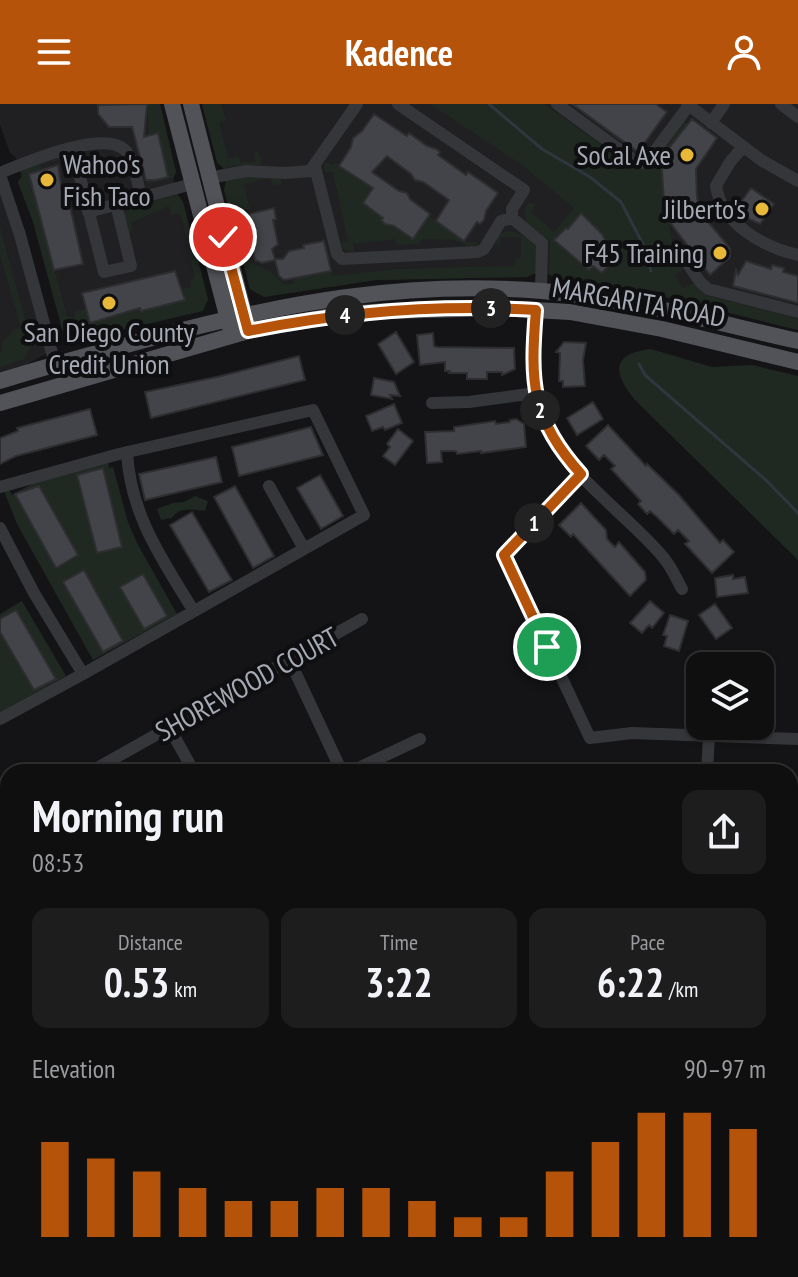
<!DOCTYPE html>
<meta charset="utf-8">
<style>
:root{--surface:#0f0f10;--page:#1d1d1e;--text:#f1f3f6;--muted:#9b9c9f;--line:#2f2f30;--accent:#b45309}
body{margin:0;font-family:"PT Sans Narrow",sans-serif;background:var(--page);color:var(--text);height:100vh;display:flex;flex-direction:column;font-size:30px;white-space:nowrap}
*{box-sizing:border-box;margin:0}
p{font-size:26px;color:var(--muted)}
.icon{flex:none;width:44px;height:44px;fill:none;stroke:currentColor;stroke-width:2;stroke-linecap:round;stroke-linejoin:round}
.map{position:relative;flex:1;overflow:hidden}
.drawer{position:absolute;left:0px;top:660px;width:798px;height:514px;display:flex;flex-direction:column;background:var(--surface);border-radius:24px 24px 0 0;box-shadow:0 2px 6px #0004,0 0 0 2px var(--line)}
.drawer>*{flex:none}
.tools{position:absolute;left:686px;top:548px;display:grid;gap:16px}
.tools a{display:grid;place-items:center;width:88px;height:88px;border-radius:16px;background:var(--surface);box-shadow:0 2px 6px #0004,0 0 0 2px var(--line);font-size:40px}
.pin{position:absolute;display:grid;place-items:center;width:68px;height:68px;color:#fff;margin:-34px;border:4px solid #fff;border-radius:50%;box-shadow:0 2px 8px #0007}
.km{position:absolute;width:40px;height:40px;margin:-20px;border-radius:50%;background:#222;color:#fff;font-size:22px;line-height:40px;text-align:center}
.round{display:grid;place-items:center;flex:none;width:84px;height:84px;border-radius:16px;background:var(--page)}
.head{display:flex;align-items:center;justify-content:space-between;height:136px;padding:0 32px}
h1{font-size:44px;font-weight:800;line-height:60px}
.metrics{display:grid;grid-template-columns:repeat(3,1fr);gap:12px;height:136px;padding:8px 32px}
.metrics div{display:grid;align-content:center;border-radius:16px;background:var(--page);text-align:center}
.metrics b{font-size:40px;font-weight:800}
.metrics small{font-size:22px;font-weight:400}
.metrics p{font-size:22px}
.chart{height:224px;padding:16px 32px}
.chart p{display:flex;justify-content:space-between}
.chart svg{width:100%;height:144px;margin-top:8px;stroke:var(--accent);stroke-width:6}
header{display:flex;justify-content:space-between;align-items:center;height:104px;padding:0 32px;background:var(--accent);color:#fff;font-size:36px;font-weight:800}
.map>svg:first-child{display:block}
</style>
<header><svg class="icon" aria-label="menu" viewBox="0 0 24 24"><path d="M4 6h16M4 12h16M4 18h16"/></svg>Kadence<svg class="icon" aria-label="person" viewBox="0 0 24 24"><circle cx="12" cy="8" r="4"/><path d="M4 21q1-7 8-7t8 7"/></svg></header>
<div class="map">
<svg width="798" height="1173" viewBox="0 0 798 1173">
<rect width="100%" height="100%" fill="#141416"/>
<path fill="#202022" d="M0,0H160L176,68L173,74L179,94L183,98L208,195L203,207L77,236L63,228L33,118L18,78L22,72L20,67L16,54L10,49L0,21Z
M202,0H798V226L642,187L556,175L552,171L534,169L527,173L376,176L264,193L250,185L224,86L226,80L223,64L217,58Z
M0,82L51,247L0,275Z
M8,924V1096L0,1098V925Z"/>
<path fill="#202822" d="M144,0H160L176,68L173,74L148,80L145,77L168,73L158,30L149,32L147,1Z
M202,0H221L226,16L219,18L228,55L239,52L240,58H256L254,49L258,47L262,61H235L223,64L217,58Z
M430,0H544L634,64L649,62L684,17L688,20L677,35L703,55L696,65L661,54L665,112L668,116L676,155L683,166L675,171L683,184L692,179L705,191L798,215V226L642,187L556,175L549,170L550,138L527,119L524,106L529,98L536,101L531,108L554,128L574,104L522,61Z
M68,51L69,54L41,60V68L29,71L67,212L74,214L76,207L86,205L90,219L101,216L132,193L185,196L183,185L192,183L190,175L195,174L181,110H171L169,102L131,119L132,128L129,129L124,110L129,103L178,91L183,98L208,195L203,207L77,236L63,228L33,118L18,78L22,72L20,67Z
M326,58L333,61L334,58L373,84L383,114L382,116L387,121H392L413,135L429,112L464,137L476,139L477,141L469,142L454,136L422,135L419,140L397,141L395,135L353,140L354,147L352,148L343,145L341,138L348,137L333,68H325L324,59Z
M243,73H279L282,76L281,80L274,82L270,74L244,80L250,105L243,107L244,111L240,113L251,159L270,167L284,180H293L295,174L331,167L332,172L397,165L514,162L515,154H521V133H500V142L496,140L498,131C513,122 525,132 536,143V169L527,173L376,176L264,193L250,185L224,86L226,76Z
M0,123L32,241L24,255L0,263V249L3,247L1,240L13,226L21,224L0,151Z
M651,245L712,263L752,261L798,272V456L635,296C613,269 610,250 651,245Z
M108,357L109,364L113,363L128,418L137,439L177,510L93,556L17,420L4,387L9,385L12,391L39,376Z
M195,392L208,397L205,407C193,405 178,403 172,414L161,416L157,405L173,399L184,398Z
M22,497L66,572L0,609V510Z"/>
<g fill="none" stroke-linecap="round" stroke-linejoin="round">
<path stroke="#2e363e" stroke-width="3" d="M489,0L542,45L590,73L621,98L645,144L651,167
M639,260L645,271L767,377L798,409"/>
</g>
<path fill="#434449" stroke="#2e2e31" stroke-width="2" d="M147,0L144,33L158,29L168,73L156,76H146L132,23H109L98,10V1Z
M572,0H656L667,8L638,48Z
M374,10L407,32L409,29L427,42L436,45L440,48L438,51L466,71L468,68L498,89L486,107L484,116L480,120L477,118L464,137L436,117L449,96L423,78L415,76L411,70L387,52L372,68L399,87L407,89L410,95L430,110L413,135L394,122L385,120L381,116L383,114L363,99L373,84L339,62L351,43L353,34L362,27Z
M692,15L717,34L696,65L697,95L708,111L704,113L730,144V153L710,171L665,112L661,54Z
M58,61L63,95H65L67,102H70L83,160L54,166L29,70Z
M751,84L774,100L760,120L742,112L738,107V102Z
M274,104L276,115L273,116L278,140L272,145L275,155H283L289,147L304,144L303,141L324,137L331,167L284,176L279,172L275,156L262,159L255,156L244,111Z
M581,109L602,130L615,154L602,169L593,162L589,166L554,136L566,124L568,125Z
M746,157L771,165L772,161L784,164L783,168L798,172V199L733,182L736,166L738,171Z
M175,167L185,196L141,207L140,204L90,219L82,189Z
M396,228L414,258L396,270L378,240Z
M433,229L434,242L437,243L514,244L515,265L502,271V268H487V275H467V269H449L450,267H445V258L420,261L417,231Z
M564,238L586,239L583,256L585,282L563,283V277H559L560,249L556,248Z
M299,252L305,276L151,314L145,288L221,272Z
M374,274L394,278L400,292L390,291L392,295L371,291Z
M593,298L603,315L577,331L567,314Z
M394,300L402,319L385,326L383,323L372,327L366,312Z
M90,305L97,331L16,352L0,360V334L18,327L17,324Z
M516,315L524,320L526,343L481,349V347L457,350L456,347H441L442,358L427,359L425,328L454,327V323L495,317L496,320L510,318V316Z
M608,321L646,362L647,360L679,391L720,439L723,436L734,448L712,469L685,440L689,437L678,426L674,430L657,413L650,407L647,410L638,400L641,397L611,365L615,362L604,351L599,356L586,342Z
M311,323L323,351L239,372L232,343Z
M398,325L413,337L395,361L383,352L390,343L387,340Z
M216,353L222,378L145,396L139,370Z
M103,364L122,443L97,449L77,371Z
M320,371L343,412L321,425L297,384Z
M39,382L78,451L56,464L15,390Z
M235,382L274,452L253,464L214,393Z
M581,399L606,426L607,435L615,443L619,438L645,468L646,476L630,492L573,430L571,433L559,421Z
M192,408L232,476L209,488L170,421Z
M84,466L123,537L103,548L63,478Z
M143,470L167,512L144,525L120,483Z
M733,471V475L745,473L748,489L717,493L715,474Z
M650,497L664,509L652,524L649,521L642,529L630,519Z
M715,500L732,524L716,535L699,511Z
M16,506L56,575L34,586L0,528V515Z
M670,511L688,517L679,547L664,542L667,532L663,531Z"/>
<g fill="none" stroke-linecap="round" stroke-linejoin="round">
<path stroke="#35363a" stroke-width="12" d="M398,0L524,86L512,105V114L542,139L541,187
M557,0L635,57L642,59L648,56L690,0
M687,0L761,56L798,77
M781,0L798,13
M711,19L724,0
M743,43L730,58L716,82C722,120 763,143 798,151
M73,45L104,168L131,162L116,100
M315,63L337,150L342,155L478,148L484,145L501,117L512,114
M0,69C25,59 103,25 125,46C135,56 137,79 141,93
M0,71L20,131L55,260
M209,74L246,67L286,69L310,67L357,0
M88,108L192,80
M684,154L700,178L708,185L798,208
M536,206C533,245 531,284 545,321C562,366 632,415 663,453C671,462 676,474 682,485
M432,299L469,298L536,289
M127,348C130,410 162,455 193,506
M581,370L504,451L590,634L632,629L798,635
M269,382L303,443
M0,383L119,350L313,306L364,411L83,570
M0,424L34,489L83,570L0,615
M290,557L342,668
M169,623L194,668
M90,668L362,515
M350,668L420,635
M707,668L709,632
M0,810L8,822
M790,830L796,827
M0,947L8,946
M0,1080L8,1079
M0,1163L8,1161
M69,1166L70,1173
M149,1166L150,1173
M621,1173L622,1166"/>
<path stroke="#515359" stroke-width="16" d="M172,0L230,223
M191,0L247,221
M0,277C50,261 101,248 152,234C283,199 406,176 542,187C629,194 713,218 798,237
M0,299L248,227L338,211L385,207L500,204L570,208L662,225L798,258"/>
</g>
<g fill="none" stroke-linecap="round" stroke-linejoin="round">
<defs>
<path id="route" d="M223,133L248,227C343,208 439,200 536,206C530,278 531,315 581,370L504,451L547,543"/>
</defs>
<use href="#route" stroke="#fff" stroke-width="16"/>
<use href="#route" stroke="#b45309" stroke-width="10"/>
</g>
<g fill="#e8b839" stroke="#0f0f11" stroke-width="3">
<circle cx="687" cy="51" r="8"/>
<circle cx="47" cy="76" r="8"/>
<circle cx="762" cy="105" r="8"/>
<circle cx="720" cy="149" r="8"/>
<circle cx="109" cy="199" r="8"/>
</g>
<g text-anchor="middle" stroke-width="8" stroke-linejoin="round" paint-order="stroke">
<g font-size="28" fill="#a6aab5" stroke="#0f0f11" text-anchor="end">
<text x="671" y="61">SoCal Axe</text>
<text x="63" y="70" text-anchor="start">Wahoo's<tspan x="63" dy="32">Fish Taco</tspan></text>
<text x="746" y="115">Jilberto's</text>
<text x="704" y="159">F45 Training</text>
<text x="109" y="238" text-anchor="middle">San Diego County<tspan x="109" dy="32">Credit Union</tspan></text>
</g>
<g font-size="28" fill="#a6aab5" stroke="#0f0f11">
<text transform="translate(639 198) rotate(10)" y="10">MARGARITA ROAD</text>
<text transform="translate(247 580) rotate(-29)" y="10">SHOREWOOD COURT</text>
</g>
</g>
</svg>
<div class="tools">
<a><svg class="icon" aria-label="layers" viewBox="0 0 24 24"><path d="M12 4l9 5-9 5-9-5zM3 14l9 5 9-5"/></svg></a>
</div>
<div class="pin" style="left:547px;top:543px;background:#1e9e55"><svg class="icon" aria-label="arrive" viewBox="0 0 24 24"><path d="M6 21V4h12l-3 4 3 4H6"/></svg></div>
<div class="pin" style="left:223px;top:133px;background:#d93025"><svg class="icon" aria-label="check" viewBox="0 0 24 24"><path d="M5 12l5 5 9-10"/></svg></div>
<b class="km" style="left:534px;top:419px">1</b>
<b class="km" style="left:540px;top:306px">2</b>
<b class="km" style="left:491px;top:204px">3</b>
<b class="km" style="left:345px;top:211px">4</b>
<section class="drawer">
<div class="head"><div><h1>Morning run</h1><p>08:53</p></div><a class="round"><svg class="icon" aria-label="share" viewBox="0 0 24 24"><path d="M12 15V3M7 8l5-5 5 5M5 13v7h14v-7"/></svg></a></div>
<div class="metrics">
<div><p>Distance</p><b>0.53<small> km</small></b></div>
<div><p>Time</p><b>3:22</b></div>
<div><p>Pace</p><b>6:22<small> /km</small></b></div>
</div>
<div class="chart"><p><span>Elevation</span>90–97 m</p>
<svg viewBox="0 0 160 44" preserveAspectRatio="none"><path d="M5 44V15M15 44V20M25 44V24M35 44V29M45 44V33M55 44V33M65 44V29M75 44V29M85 44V33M95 44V38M105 44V38M115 44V24M125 44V15M135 44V6M145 44V6M155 44V11"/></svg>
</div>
</section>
</div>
